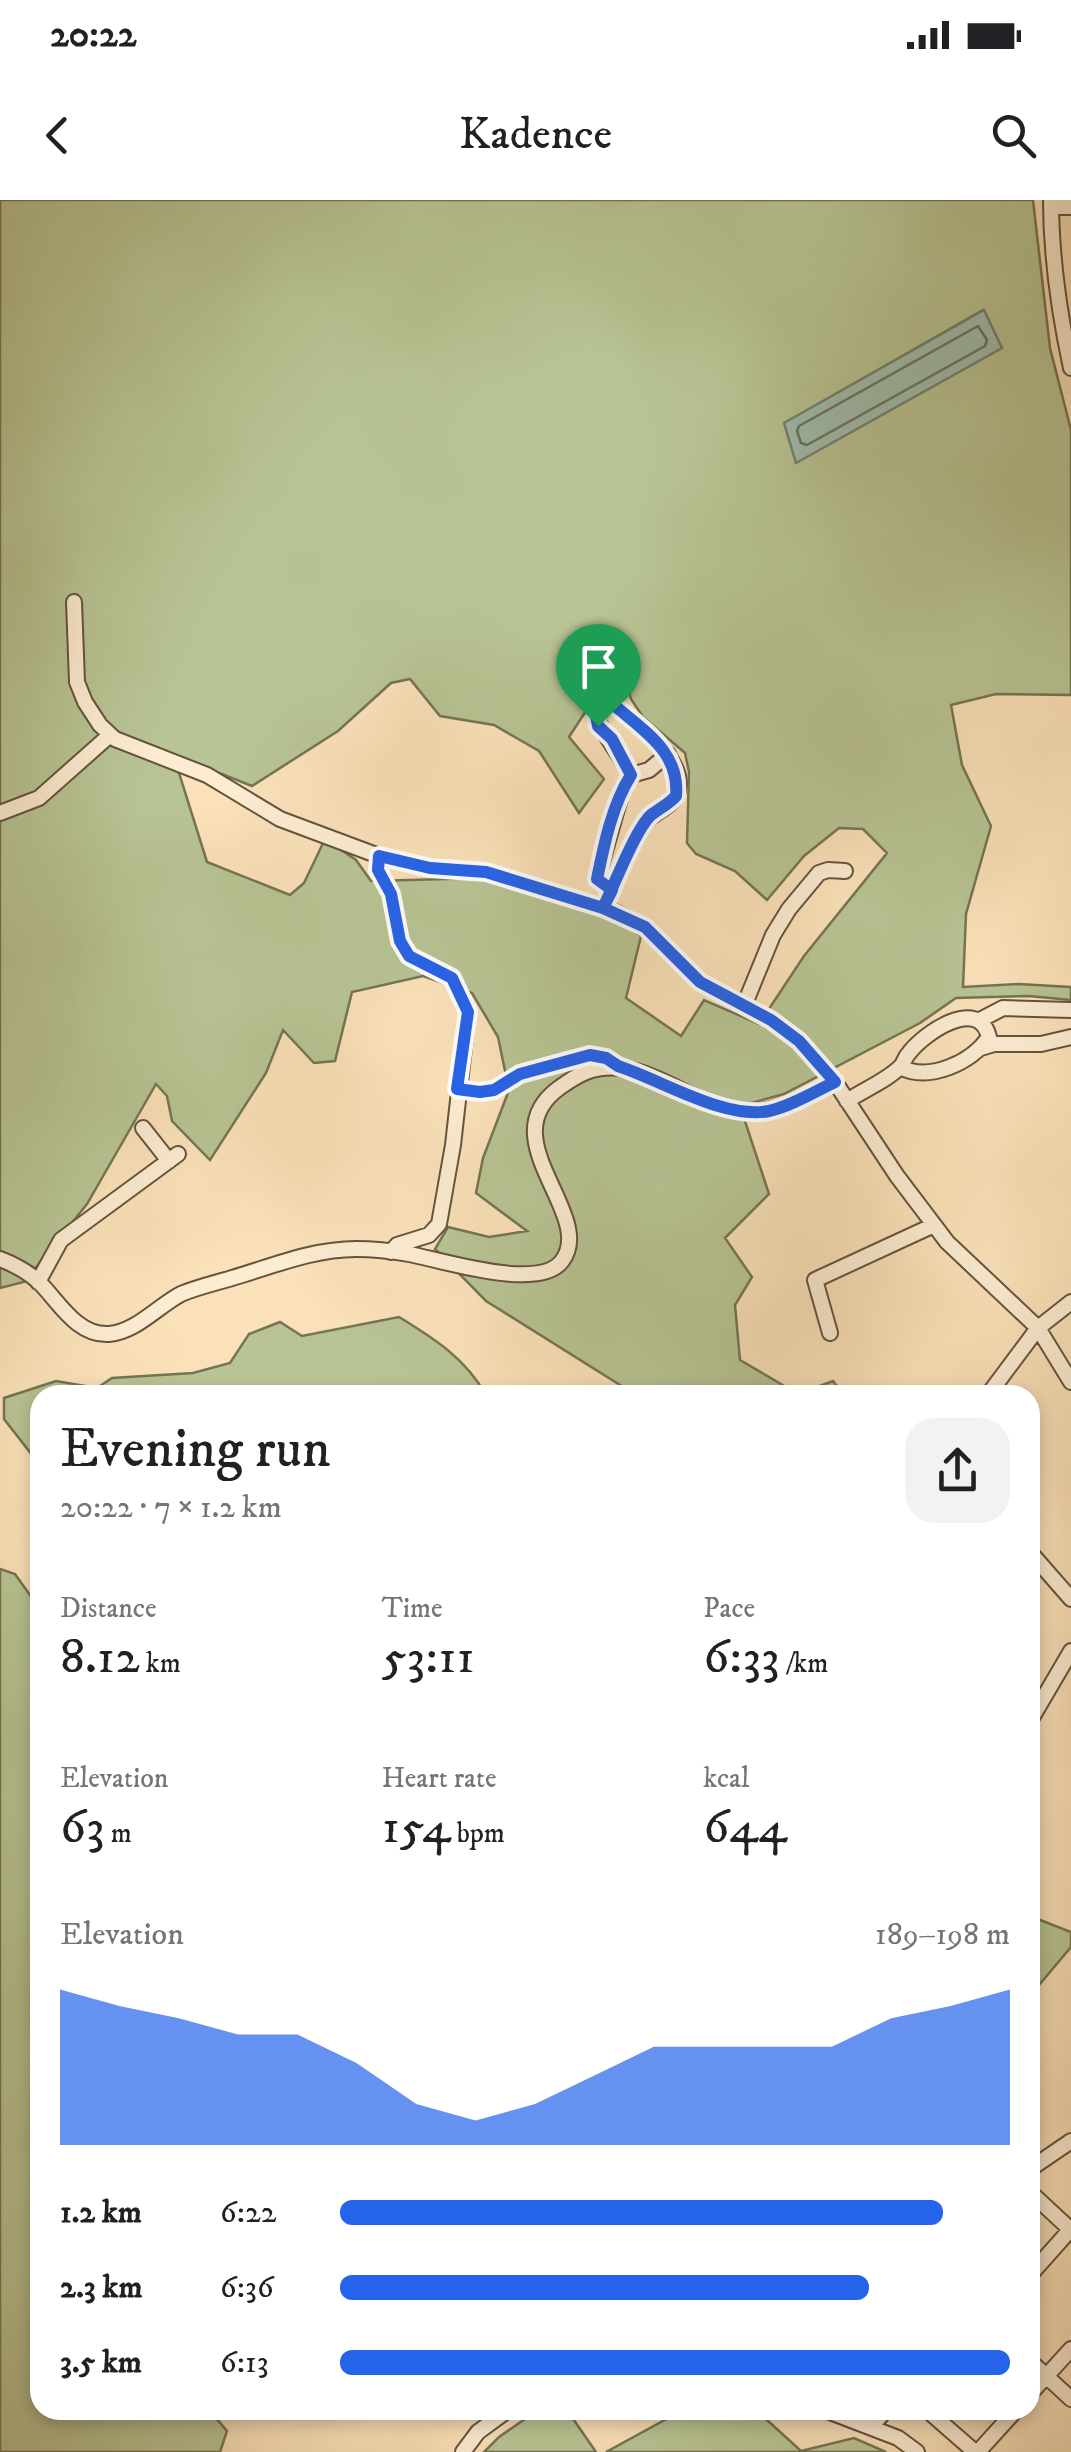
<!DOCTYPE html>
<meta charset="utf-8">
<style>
:root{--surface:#fff;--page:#f2f2f2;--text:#202124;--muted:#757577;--accent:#2563eb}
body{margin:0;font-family:"IM FELL DW Pica",serif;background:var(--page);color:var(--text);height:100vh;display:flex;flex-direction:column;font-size:38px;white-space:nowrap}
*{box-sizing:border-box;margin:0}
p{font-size:32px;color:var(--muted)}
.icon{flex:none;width:55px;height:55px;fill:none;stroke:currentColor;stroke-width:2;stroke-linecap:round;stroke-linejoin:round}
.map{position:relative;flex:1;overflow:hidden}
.side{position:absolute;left:30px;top:1185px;width:1010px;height:1035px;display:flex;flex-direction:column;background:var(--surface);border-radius:30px;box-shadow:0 5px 15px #0003}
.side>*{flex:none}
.pin{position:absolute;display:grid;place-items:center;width:85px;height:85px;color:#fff;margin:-102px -42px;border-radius:50% 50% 50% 0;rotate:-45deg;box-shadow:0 0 10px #0007}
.pin .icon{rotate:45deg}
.round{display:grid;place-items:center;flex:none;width:105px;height:105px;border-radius:30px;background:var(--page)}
.summary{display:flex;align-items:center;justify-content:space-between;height:170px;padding:0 30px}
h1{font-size:55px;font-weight:600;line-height:75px}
.stats{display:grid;grid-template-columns:repeat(3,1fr);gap:15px;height:170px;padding:10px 30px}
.stats div{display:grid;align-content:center}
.stats b{font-size:50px;font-weight:600}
.stats small{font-size:28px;font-weight:400}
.stats p{font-size:28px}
.chart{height:280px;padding:20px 30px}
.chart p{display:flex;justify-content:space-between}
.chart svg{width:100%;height:180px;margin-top:10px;fill:var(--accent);opacity:.7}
ul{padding:0 30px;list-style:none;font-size:32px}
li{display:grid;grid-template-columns:160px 120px 1fr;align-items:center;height:75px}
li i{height:25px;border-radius:12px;background:var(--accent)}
.status{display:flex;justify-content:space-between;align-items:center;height:70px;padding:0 50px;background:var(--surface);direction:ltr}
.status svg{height:28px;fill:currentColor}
header{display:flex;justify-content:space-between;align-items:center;height:130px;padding:0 30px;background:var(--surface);font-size:45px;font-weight:600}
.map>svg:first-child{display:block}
</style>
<div class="status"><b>20:22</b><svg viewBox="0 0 49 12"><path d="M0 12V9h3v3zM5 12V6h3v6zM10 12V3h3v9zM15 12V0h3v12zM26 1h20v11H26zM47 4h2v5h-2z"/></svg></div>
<header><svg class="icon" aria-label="back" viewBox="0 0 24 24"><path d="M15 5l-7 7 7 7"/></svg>Kadence<svg class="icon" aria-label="search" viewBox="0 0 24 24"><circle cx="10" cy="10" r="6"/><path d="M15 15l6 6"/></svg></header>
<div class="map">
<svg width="1071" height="2252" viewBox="0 0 1071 2252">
<rect width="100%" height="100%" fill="#fae1b9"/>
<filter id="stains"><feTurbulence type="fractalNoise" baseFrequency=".002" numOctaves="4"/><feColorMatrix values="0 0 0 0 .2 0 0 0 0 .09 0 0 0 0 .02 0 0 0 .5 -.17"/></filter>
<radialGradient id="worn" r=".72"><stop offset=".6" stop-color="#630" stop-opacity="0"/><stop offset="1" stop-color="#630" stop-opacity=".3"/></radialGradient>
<path fill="#b8c494" stroke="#757454" stroke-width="2.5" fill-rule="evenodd" d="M0,0H1033L1050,148L1071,230V495L996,494L951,505L962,565L991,626L966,714L963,787L1019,784L1071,787V800L1029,796L956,798L920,823L784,894L740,906L769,994L725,1038L752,1077L735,1105L740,1160L798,1194L833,1181L844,1195H636L486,1101L435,1049L448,1027L489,1037L527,1031L476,993L483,958L509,890L498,837L472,793L423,776L352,792L335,861L314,863L283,830L266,873L210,960L172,921L167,896L156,884L87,1004L24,1082L0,1088ZM983,110L1001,148L796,262L785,223ZM610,474L626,481L631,499L643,517L685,553L689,572L687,643L696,654L735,671L767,700L804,656L839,628L863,629L887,653L804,756L759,824L704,800L681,836L626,798L641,736L621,722L575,699L484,678L371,681L356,660L325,639L304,683L290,695L207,662L179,573L194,563L252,586L338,531L391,483L410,479L440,516L494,525L539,551L579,613L604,579L569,537Z
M399,1117C435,1139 465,1158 486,1195H40V1265L4,1219V1198L56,1181L97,1188L112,1178L193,1173L230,1163L249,1134L280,1122L302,1136Z
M0,1369L15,1374L40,1409V2210H209L227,2231L220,2252H0Z
M1030,1716L1071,1732V1747L1034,1791L1030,1787Z
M538,2210H567L596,2252H484L499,2237Z
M683,2210H756L801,2251L854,2238L886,2252H606Z"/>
<path fill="#9ebeae" stroke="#738170" stroke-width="2.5" d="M984,110L1002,148L796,263L784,223Z"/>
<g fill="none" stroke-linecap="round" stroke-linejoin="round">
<path stroke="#687261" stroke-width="2.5" d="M978,126L987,140L985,146L807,245L801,243L797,231L799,226Z"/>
<defs>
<path id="minor" d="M1051,0C1051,57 1059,112 1071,168
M1051,7H1071
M74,402L77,482L85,502L100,525L115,539L207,575L280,619L379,656L430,668L486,672L615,712L645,727L700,782L771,820L799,841L835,882L897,976L947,1042L1038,1128L1071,1182
M0,613L39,598L110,535
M379,656L378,669L391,694L400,741L409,756L452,779L468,812L453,945L439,1024L429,1035L397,1045L391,1052
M612,689L597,679L623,588L631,575L649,570L668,554
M603,708C616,681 628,649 645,623C653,612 668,609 675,598C694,563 636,524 615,505L606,504L596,515C598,526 623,560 631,575
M744,806L773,735L789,709L819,673L828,670L845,671
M980,820L1003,808L1071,810
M981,848L994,844H1041L1071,837
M457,889L481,892L494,890L520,874L591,855L607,858L618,866
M847,901C863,890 888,880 901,866C904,863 905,857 909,853C925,832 979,796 989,837C971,863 929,882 900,867
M143,928L169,961
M0,1059C13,1064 28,1072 39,1082C59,1102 77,1136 109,1134C136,1132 158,1106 181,1094C197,1087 216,1083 232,1078C273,1066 313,1049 356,1049C374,1049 392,1051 409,1054C442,1060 539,1092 562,1061C597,1015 489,939 559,888C569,881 580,873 592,870C649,855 695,912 750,912C780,912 808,894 835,882
M38,1082L61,1040L178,954
M830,1133L815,1080L934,1025
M988,1195L1038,1128L1071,1102
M1030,1352L1071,1399
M1030,1521L1071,1451
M1030,1969L1071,1941
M1030,1992L1071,2030
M1030,2075L1070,2030
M1030,2161L1071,2199
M1030,2194L1071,2149
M825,2210L898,2238L917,2252
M927,2210L975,2252
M872,2226L886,2210
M463,2252L478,2232L508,2210
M978,2252L1016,2210"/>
</defs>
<use href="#minor" stroke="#64543d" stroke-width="18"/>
<use href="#minor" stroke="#fcecd2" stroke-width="14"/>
</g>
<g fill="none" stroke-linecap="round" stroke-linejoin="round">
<defs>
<path id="route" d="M598,526L612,539L631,575C612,605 604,645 597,679L612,690L603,708L486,672L430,668L379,656L378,670L391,694L400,741L409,756L452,778L468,812L457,889L480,892L494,890L520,874L590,855L606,858L618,866C661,880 725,920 769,911C791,906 814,892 835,882L799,841L771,820L700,782L645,727L603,708C614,686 635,630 651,615C660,608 669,604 676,596C680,552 644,531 614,505L606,504L596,515L598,526"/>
</defs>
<use href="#route" stroke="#fff" stroke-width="20"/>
<use href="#route" stroke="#2563eb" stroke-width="12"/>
</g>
<rect width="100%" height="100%" filter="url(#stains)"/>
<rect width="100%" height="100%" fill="url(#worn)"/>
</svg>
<div class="pin" style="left:598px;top:526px;background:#1e9e55"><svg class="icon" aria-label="arrive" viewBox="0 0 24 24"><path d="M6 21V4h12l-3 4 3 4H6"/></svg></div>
<section class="side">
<div class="summary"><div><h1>Evening run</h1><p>20:22 · 7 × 1.2 km</p></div><a class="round"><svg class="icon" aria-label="share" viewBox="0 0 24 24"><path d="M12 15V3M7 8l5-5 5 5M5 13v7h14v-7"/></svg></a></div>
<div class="stats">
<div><p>Distance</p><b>8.12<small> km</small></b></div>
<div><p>Time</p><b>53:11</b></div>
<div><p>Pace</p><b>6:33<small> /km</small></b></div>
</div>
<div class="stats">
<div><p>Elevation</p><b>63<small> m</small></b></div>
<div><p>Heart rate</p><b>154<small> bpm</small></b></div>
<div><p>kcal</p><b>644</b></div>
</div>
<div class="chart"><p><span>Elevation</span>189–198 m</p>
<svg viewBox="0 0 160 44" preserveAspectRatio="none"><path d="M0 44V6L10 10L20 13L30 17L40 17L50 24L60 34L70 38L80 34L90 27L100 20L110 20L120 20L130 20L140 13L150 10L160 6V44z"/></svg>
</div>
<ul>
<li><b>1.2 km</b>6:22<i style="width:90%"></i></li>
<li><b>2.3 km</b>6:36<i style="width:79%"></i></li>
<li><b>3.5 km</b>6:13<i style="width:100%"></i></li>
</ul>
</section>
</div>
